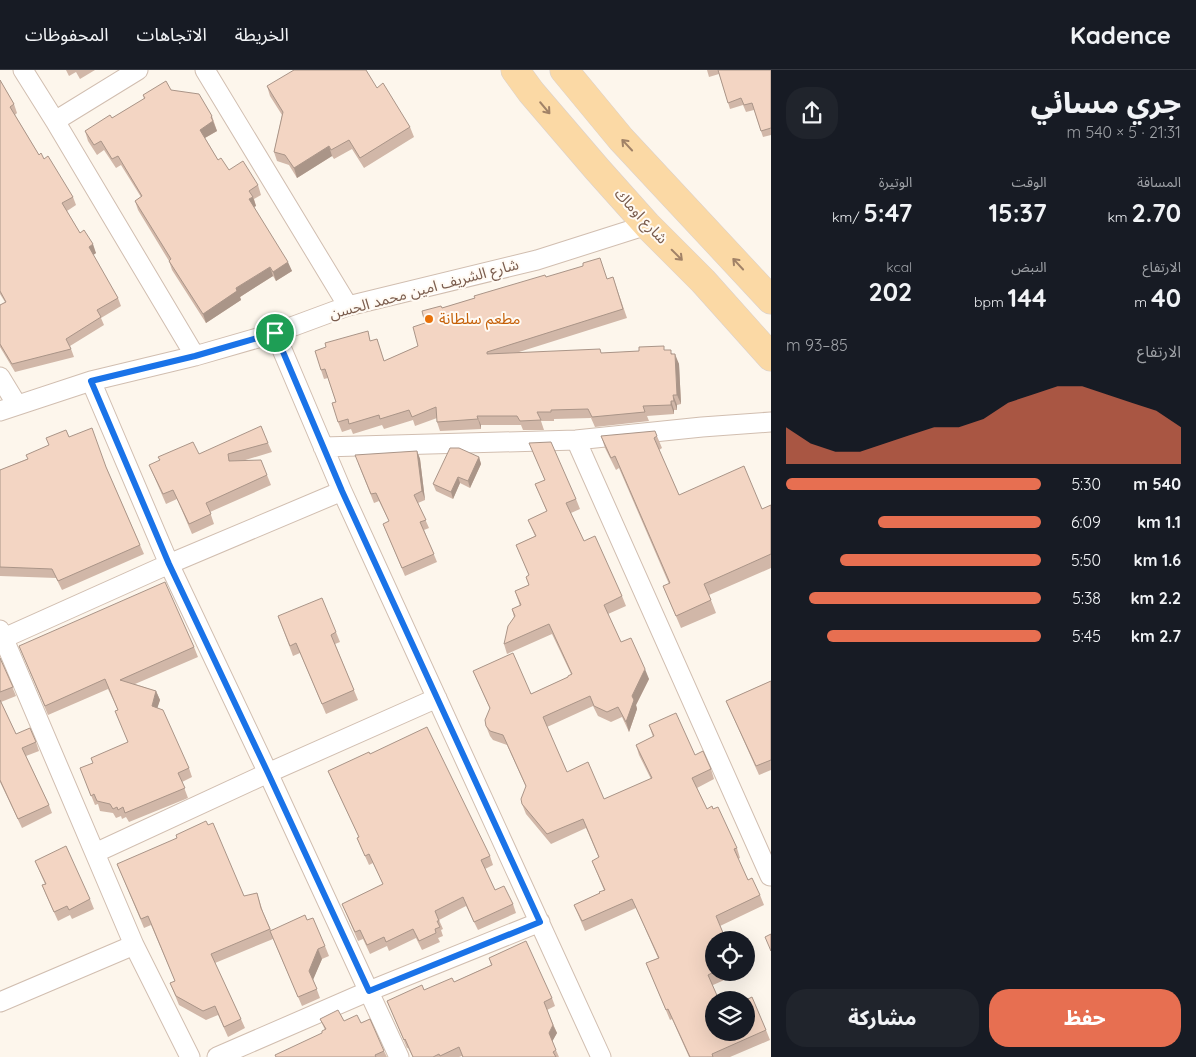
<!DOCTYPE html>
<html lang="ar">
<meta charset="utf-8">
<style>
:root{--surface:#171b24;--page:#20242c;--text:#f1f3f6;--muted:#9ea1a6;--line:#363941;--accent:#e76f51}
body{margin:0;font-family:Quicksand,"Noto Sans Arabic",sans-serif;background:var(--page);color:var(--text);direction:rtl;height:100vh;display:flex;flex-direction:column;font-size:19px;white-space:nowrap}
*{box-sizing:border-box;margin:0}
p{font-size:16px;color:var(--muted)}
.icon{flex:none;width:28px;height:28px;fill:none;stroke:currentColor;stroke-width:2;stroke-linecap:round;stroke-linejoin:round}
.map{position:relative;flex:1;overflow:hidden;direction:ltr}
.sheet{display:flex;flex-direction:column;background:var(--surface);width:425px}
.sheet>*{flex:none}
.tools{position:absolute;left:705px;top:861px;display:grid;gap:10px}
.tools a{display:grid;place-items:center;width:50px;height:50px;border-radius:50%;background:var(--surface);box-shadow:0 5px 20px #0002;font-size:25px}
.pin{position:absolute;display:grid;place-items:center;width:42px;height:42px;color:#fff;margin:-21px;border:2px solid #fff;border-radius:50%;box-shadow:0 1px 5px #0007}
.round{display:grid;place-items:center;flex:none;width:52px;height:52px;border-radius:20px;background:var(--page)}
.headline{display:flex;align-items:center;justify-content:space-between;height:85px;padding:0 15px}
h1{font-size:28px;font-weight:800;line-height:38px}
.stats{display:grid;grid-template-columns:repeat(3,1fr);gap:8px;height:85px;padding:5px 15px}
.stats div{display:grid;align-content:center}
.stats b{font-size:25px;font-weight:800}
.stats small{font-size:14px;font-weight:400}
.stats p{font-size:14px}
.chart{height:140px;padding:10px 15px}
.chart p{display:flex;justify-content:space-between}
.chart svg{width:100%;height:90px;margin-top:5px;fill:var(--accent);opacity:.7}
.action{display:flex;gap:10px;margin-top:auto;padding:10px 15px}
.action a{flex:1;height:58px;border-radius:20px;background:var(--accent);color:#fff;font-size:20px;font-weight:800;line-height:58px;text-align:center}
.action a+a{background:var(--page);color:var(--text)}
ul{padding:0 15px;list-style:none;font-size:16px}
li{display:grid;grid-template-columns:80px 60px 1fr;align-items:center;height:38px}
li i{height:12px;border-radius:6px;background:var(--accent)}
header{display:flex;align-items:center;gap:30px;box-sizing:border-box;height:70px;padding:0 25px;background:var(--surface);border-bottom:1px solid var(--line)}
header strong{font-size:24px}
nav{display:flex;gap:28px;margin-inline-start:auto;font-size:18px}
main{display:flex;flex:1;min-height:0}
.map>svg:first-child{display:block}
</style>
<header>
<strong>Kadence</strong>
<nav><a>الخريطة</a><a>الاتجاهات</a><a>المحفوظات</a></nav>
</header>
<main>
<section class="sheet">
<div class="headline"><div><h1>جري مسائي</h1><p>21:31 · 5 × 540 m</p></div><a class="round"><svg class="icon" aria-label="share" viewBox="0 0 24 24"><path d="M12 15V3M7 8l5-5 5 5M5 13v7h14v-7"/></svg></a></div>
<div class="stats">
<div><p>المسافة</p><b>2.70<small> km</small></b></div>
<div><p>الوقت</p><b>15:37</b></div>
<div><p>الوتيرة</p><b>5:47<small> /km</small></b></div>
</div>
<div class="stats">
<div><p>الارتفاع</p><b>40<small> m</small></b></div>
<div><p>النبض</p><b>144<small> bpm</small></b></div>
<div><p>kcal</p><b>202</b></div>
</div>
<div class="chart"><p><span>الارتفاع</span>85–93 m</p>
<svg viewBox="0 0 160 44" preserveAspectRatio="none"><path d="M0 44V26L10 34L20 38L30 38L40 34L50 30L60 26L70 26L80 22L90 14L100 10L110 6L120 6L130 10L140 14L150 18L160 26V44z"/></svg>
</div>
<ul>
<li><b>540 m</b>5:30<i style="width:100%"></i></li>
<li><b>1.1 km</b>6:09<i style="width:64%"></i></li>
<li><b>1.6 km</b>5:50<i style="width:79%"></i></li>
<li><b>2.2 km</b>5:38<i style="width:91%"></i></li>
<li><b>2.7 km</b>5:45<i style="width:84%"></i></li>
</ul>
<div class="action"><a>حفظ</a><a>مشاركة</a></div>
</section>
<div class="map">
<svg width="771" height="987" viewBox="0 0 771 987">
<rect width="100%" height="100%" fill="#fdf6ec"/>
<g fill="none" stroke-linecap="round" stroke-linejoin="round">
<defs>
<path id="minor" d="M23,0L55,51L195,286
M205,0L348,236
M55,51L138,0
M275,263L342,421L601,987
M0,307L17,335
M91,311L169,494L268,703L399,987
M0,341L91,311L195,286L275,263L348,236L537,190L647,155
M576,370L770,806
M323,377L576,370L702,357L771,352
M0,560L134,875L190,987
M4,568L169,494L342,421
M95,783L268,703L437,628
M0,932L134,875
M217,987L369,921L540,852"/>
<path id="primary" d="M515,0L531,22L597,99L647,155L703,211L771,287
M564,0L621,69L771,230"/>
</defs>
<use href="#minor" stroke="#d1beb0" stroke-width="21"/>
<use href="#primary" stroke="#dad1cd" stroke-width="29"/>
<use href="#minor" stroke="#fff" stroke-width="19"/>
<use href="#primary" stroke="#fbd9a5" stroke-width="28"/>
</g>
<path fill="#d1b7a8" d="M66,0H95L80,9L76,2L69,6Z
M707,0H771V65L763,67L754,40L746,42L743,35L730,39L719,4L709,7Z
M0,10L14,34L17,43L15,45L39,85L44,89L73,127L76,135L67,141L80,163L96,183L93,185L118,228L121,236L101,248L104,255L70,276L74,287L15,302L0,277V235L5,232L0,224Z
M267,16L377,18L410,57L414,67L364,98L352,79L334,89L332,86L297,108L289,95L277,91L274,82L282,45L270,26Z
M171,20L212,46L217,61L205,68L218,90L229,100L258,115L261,125L254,129L256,136L254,137L292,201L276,211L273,206L240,227L241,230L206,253L172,200L169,191L138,140L135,131L141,127L121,95L116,98L104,80L97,85L88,71L85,61L112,48L144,29L143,25Z
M546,207L607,209L613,207L627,248L519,282L602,283L665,280L673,284L679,294L681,334L677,335V340H674V344L647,346L649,351L595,357L591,348L554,349V351H541L544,360H523L521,355H481V359L440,361L437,352V348L415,356L413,350L384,359L382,355L353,364L351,359L342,362L338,352L336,332L328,308L324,309L321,300L377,269L384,291L418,276L425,253L442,238Z
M601,366H657L662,378L659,380L679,425L762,439L771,435V498L709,525L716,543L681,558L663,516L669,514L619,398L616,400L605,378Z
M69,367L106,397L144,484L62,520L56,508L0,506V400L27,389Z
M268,373L272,382L242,391L267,405L271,415L210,442L214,454L192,464L177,429L166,434L149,395L199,384Z
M529,373L576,429L580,439L571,443L584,471L622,526L626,536L608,544L621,572L649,609L636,635L637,639L629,662L622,647L611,652L598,646L593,636L547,657L567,702L604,729L651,709L639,685L636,675L653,667L649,655L695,685L711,699L714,709L697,718L707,739L737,778L740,788L738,789L748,810L760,825L764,835L720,856L714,902L740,903L713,915L714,962L766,960L770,970L730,987H689L672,949L670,950L646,893L658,888L636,838L585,861L574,835L600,823L604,820L592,791L599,788L586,758L551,774L526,744L522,734L526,717L507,675L493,670L490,666L486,656L490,639L473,601L531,624L568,607L571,604L552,564L507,584L504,574L514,547L512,539L520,536L515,521L529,515L526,507L529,505L516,475L535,466L528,450L547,442L535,414L545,410Z
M417,381L420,389L425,430L418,433L429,458L424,460L437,492L405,506L383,454L389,451L379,431L374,433L358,393Z
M479,387L481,394L470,418L460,413L453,429L436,421L433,414Z
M278,546L336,562L340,572L335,574L358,630L326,644L300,583L293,586Z
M19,576L194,577L198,587L135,614L156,621L160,630L157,638L189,698L192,707L182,712L188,728L129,752L126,747L122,749L121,746L116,748L113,743L100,741L98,734L95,735L80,698L93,693L128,672L118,640L108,619L48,645Z
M0,588L16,626L1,632L16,664L36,672L39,681L26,686L49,735L52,743L22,758L0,712Z
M771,611V700L759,705L726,631Z
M370,684L490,786L493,795L485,799L495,820L513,834L516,843L478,860L466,836L439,850L443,859L441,860L443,866L438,868L440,872L422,880L416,868L389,881L387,876L370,884L363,869L358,871L342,834L383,814L373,793L369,795L357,768L359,767L332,710L328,701Z
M35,791L90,829L94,839L72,849L70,845L58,851L46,825L42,815L45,814Z
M117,794L244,826L257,823L263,842L271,860L307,850L325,876L329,886L322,889L313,909L320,928L302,936L273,869L215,893L241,949L245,958L228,967L218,945L206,950L179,935L170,913L175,911L151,855L144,858Z
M489,888L552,928L555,936L547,940L557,963L552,971L559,987H462V986L459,987H413L408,978H407L387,931L454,912L491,895Z
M320,949L361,953L384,981L387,987H276L322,963L325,960Z"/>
<path fill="#aa9588" d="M213,51L217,61L203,69L200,60Z
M329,76L332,86L297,108L294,98Z
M253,127L256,136L252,138L249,129Z
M93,174L96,183L92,186L89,177Z
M288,192L292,201L276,211L273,202Z
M270,197L273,206L240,227L241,230L206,253L203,244L236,218Z
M675,284L679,294L681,334L677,325Z
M673,325L677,335V340L674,331Z
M671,331L674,340V344L671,335Z
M477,346L481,355V359L478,349Z
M417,381L420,389L425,430L422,421Z
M479,387L481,394L470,418L468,411Z
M458,407L460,413L453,429L451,422Z
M645,599L649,609L636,635L637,639L629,662L626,652L632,626Z
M156,621L160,630L155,645L152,636Z
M318,879L322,889L313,910L309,901Z
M553,955L557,963L552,972L549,963Z"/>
<path fill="#f3d5c3" stroke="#aa9588" d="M294,0H366L377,18L383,13L410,57L360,88L349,70L331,80L329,76L294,98L285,85L274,82L283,42L267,16Z
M718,0H771V58L761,61L752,33L744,35L741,28L728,33Z
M0,10L14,34L10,37L39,85L41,83L44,89L48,86L73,127L62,133L80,163L84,160L93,174L89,177L118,228L97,240L101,247L66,269L71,279L12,294L0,274V235L6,232L0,221Z
M166,11L171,20L199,24L212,46L211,47L213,51L200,60L218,90L221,88L229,100L243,91L258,115L249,121L253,127L249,129L288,192L273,202L270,197L236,218L237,221L203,244L169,191L171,189L135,131L142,126L118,86L112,89L101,71L94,75L85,61L110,45L112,48L145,28L143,25Z
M600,188L607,209L613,207L623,239L487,282V284L600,279L601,283L639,281V277L664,276V280H671V284H675L677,325H673L674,331H671V335L643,336L645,342L592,347L588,339L551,340V342H537L541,350L520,351L517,346H477L478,349L437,352L436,337L412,347L409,340L380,349L379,345L349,354L348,349L338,352L332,333L336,332L325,299L321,300L315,281L326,277L325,273L368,261L370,271L377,269L384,291L418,276L413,257L425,253L422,241L441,236L442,238L475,228L474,226L545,205L546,207L583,196V193Z
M261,356L268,373L228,384L229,391L261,390L267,405L206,433L211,444L189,454L173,420L163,424L149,395L160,390L158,387L193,372L199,384Z
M92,358L106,397L140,475L58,511L52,499L0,497V400L28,389L26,385L49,375L46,368L66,360L69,367Z
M655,361L657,366L654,368L679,425L744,396L762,439L771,435V484L704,514L711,530L676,546L663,516L670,513L615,386L611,388L601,366Z
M551,372L576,429L566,433L584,471L595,466L622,526L604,535L621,572L631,568L645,599L632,626L634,630L626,652L618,637L607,642L594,636L590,626L543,647L567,702L588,692L604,729L652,708L636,675L654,666L649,655L676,643L695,685L703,681L711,699L692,708L707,739L712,736L713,739L718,737L737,778L734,779L748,810L752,808L760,825L716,846L726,870H714V902L708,905L719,930H714V962H746V930L752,927L766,960L712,984L713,987H690L668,939L666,940L646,893L659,888L632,829L582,851L574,835L600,823L599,822L605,820L592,791L599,787L583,749L547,764L522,734L521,729L526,716L503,665L490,661L486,656L485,650L490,638L473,601L513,583L531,624L568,607V606L572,604L549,554L504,574L508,556L515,546L512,539L521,535L515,521L529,515L526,507L529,505L516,475L536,466L528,450L547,441L535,414L545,410L529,373Z
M450,378H459L479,387L468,411L458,407L451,422L433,414Z
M417,381L422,421L414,425L426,450L420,452L434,484L402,498L383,454L389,451L376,423L371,424L355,385Z
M165,512L194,577L120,610L156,621L152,636L163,640L189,698L178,703L185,718L125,743L123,737L118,740L117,737L113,739L110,734L97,731L94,724L91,726L80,698L93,693L91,688L128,672L115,641L118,640L105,609L45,636L19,576Z
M322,528L336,562L331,565L354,620L322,634L296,573L290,576L278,546Z
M0,588L13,617L0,622Z
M771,611V690L756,696L726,631Z
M0,630L16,664L30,658L36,672L22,678L49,735L18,749L0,710Z
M427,657L490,786L481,790L495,820L504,816L513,834L474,852L463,827L435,841L439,851H437L440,857L435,859L436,863L419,871L413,859L386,872L384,867L367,875L360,860L355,862L342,834L383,814L369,784L365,786L357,768L359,767L328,701L369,682L370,684Z
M206,751L208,755L213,753L244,826L257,823L261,838L270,859L211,884L241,949L224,957L215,936L203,941L176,926L170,913L175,911L148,846L141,849L117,794L177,768L176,765Z
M66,776L90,829L69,840L67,836L54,842L42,815L46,814L35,791Z
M305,845L307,850L313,848L325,876L318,879L309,901L317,919L298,927L270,861Z
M771,864V881L765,867Z
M526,871L552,928L544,932L553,955L549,963L556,980L553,982L556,987H463L459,977L440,986L439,984L433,987H413L405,969L404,970L387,931L422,915L424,920L452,908L454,912L492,895L489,888Z
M338,940L344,951L357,945L361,953L370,949L384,981L375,985L376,987H276L275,985L322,963V961L326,959L320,949Z"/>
<defs><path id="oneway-shaft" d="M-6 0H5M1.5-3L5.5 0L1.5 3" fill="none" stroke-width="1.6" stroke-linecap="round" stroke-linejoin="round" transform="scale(1.25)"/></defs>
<g stroke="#a18267">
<use href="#oneway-shaft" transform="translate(545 38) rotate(50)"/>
<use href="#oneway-shaft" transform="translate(627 75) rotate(-133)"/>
<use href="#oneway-shaft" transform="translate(677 185) rotate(45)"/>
<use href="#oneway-shaft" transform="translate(738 194) rotate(-133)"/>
</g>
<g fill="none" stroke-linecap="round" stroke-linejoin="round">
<defs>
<path id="route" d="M275,263L342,421L540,852L369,921L268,703L169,494L91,311L195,286Z"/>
</defs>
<use href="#route" stroke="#fff" stroke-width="10"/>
<use href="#route" stroke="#1a73e8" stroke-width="6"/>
</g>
<circle fill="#e8710a" stroke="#fffaf3" stroke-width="2" cx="429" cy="249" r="5"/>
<g text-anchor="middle" stroke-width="4" stroke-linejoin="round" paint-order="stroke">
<g font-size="15" fill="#7a5c4d" stroke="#fffaf3">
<text transform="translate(641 146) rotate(47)" y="5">شارع اوماك</text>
<text transform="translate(424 219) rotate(-15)" y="5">شارع الشريف امين محمد الحسن</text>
</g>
<g font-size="15" fill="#c56008" stroke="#fffaf3" text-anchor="start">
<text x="439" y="254">مطعم سلطانة</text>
</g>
</g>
</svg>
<div class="tools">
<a><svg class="icon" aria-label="locate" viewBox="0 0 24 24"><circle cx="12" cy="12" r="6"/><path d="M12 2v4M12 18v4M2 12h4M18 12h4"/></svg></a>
<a><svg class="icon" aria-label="layers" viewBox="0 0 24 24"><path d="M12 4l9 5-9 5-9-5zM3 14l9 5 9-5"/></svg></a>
</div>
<div class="pin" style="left:275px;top:263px;background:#1e9e55"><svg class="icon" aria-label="arrive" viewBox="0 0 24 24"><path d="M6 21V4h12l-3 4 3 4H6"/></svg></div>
</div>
</main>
